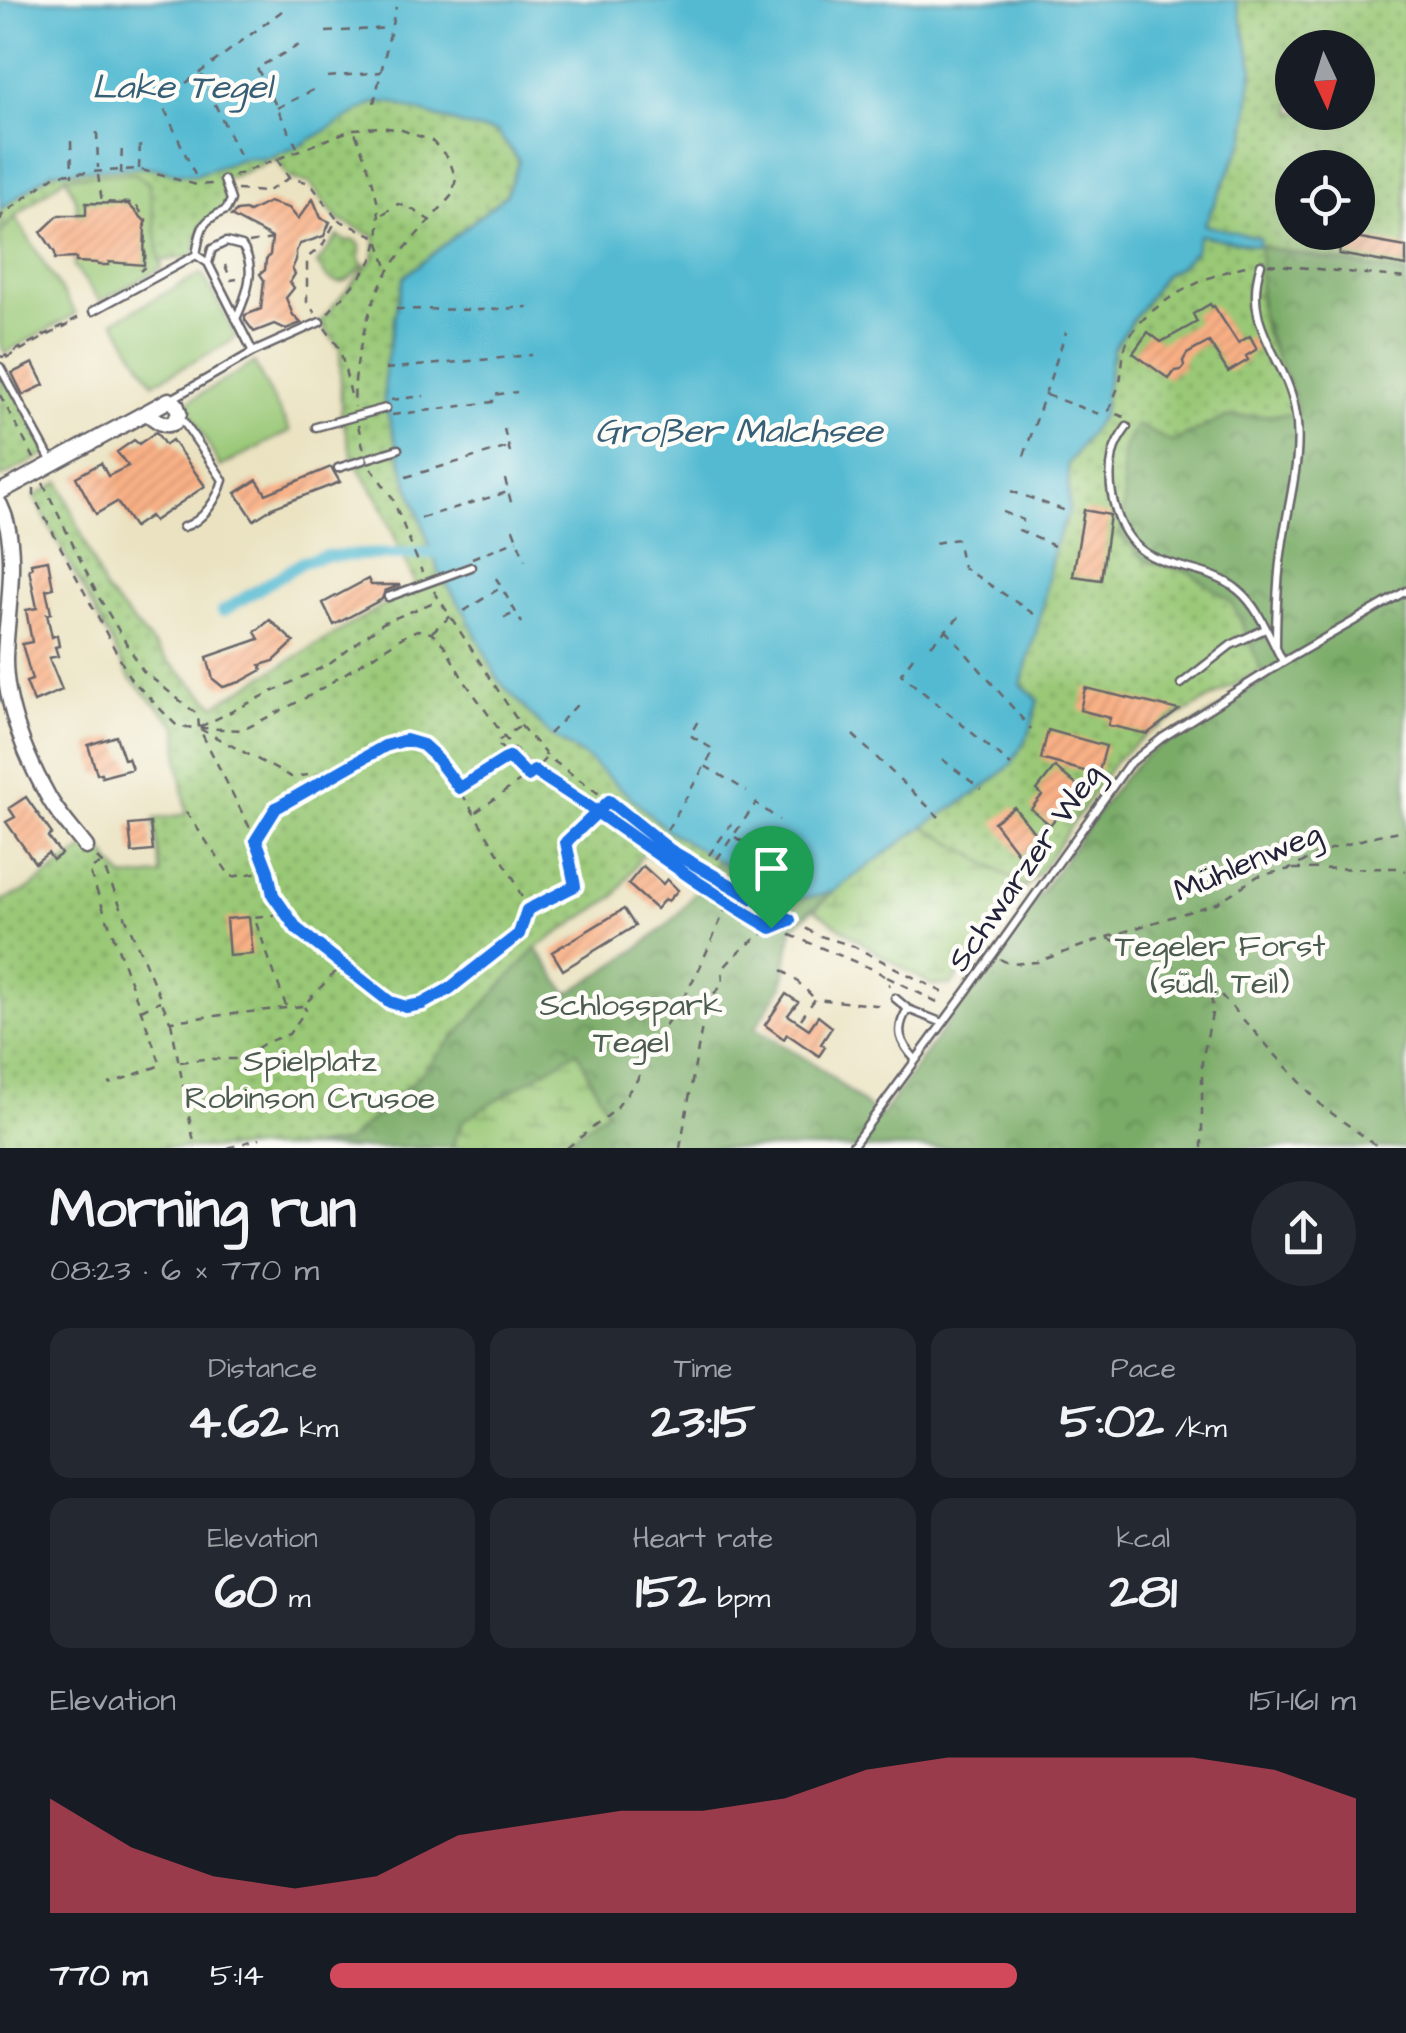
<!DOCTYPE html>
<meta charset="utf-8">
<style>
:root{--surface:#171b24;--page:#242831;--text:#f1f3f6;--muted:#9ea1a6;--accent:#d1495b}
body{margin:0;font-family:"Architects Daughter",sans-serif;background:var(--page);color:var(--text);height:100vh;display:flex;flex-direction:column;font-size:38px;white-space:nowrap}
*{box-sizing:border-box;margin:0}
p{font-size:32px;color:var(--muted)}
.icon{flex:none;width:55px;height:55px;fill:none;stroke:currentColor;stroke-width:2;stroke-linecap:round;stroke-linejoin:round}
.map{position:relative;height:1148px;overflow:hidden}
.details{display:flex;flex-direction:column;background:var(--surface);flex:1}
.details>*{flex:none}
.needle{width:65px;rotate:176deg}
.buttons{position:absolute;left:1275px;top:30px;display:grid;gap:20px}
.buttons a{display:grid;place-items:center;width:100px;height:100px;border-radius:50%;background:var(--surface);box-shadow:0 10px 40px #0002;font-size:50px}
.pin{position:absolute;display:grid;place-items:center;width:85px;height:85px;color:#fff;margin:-102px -42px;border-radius:50% 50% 50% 0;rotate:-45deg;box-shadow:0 0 10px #0007}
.pin .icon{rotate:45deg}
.round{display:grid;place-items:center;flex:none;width:105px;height:105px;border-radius:52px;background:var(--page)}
.summary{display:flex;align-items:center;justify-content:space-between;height:170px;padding:0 50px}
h1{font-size:55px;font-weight:800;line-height:75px}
.metrics{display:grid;grid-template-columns:repeat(3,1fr);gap:15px;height:170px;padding:10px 50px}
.metrics div{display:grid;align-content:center;border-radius:20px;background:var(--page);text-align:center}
.metrics b{font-size:50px;font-weight:800}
.metrics small{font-size:28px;font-weight:400}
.metrics p{font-size:28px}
.chart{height:280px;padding:20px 50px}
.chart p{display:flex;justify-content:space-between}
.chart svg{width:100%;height:180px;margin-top:10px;fill:var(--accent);opacity:.7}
ul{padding:0 50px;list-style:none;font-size:32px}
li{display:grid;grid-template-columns:160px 120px 1fr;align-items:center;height:75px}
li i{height:25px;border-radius:12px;background:var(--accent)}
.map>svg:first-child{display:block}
</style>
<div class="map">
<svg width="1406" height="1148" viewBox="0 0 1406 1148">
<defs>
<pattern id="forest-crowns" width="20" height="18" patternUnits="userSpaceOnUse" patternTransform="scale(2.5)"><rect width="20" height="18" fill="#7aac67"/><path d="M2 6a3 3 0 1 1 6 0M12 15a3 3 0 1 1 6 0" fill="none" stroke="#648c56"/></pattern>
<pattern id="wetland-marsh" width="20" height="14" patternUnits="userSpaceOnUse" patternTransform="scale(2.5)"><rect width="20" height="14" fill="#99c876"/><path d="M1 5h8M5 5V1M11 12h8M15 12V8" fill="none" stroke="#7ca262"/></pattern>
<pattern id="park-dots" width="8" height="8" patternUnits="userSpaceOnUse" patternTransform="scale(2.5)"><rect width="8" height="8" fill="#99c876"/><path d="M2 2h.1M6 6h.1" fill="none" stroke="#7ca262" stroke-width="1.8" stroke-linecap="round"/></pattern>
<pattern id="building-hatch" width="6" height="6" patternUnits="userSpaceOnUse" patternTransform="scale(2.5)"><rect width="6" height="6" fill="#f9b085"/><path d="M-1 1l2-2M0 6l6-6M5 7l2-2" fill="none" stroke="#d59774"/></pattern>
</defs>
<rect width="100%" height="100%" fill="#fdfcf7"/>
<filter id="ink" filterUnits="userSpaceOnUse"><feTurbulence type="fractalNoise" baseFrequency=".01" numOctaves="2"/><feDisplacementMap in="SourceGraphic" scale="20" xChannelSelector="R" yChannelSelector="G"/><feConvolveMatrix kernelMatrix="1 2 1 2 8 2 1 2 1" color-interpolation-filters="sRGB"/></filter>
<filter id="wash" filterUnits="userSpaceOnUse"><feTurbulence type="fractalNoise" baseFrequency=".0048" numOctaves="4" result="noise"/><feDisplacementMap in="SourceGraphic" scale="40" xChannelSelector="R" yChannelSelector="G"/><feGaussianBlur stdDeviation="2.25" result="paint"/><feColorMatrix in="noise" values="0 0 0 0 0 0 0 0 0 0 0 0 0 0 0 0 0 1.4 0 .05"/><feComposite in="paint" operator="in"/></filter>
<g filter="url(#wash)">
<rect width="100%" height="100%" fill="#eae2c0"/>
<path fill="#99c876" stroke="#5e7558" stroke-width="2.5" d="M134,173L149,184L162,268L100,301L74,266L77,204L66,176Z
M15,217L76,314L5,353L0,344V234Z
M201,274L203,275L236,336L227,344L153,383L114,321Z
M254,363L290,431L220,467L186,403Z"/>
<path fill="url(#forest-crowns)" stroke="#4e6751" stroke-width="2.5" d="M1259,246L1406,274V1148H558L607,1111L462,1121L452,1148H301L346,1142L414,1081L536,948L568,994C601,973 635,953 665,927C686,908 702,883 717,859C735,870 777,895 796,898C809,899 823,894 835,890L792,928L783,985L755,1028L819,1067L880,1117L1121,780L1144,756L1265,680L1239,617L1189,572L1146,561L1119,535C1121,522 1125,508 1124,495C1122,466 1118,448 1136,424L1172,442L1226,417L1298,414L1261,316Z"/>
<path fill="url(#wetland-marsh)" stroke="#5e7558" stroke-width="2.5" d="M924,826L1026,887L981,949L951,985H932L877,953L815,910L835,890Z
M577,1051L607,1111L558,1148H452L462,1121Z"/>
<path fill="url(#park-dots)" stroke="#5e7558" stroke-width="2.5" fill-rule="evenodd" d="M1236,0H1406V274L1260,246C1262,272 1256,301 1263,326C1273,357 1293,382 1298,414L1226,417L1172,442L1136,425C1118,448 1122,467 1124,495C1125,508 1121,522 1120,535L1146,561L1189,572L1230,601L1239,617L1261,670L1147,734L1116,760L1039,873L1026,887L924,826L981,790L1011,765L1031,729L1021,684L1040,618L1054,546L1069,512L1068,464L1102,415L1113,349L1164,275L1180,266L1199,235L1258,246L1259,238L1204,226L1246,136L1253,66ZM1292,48H1358V112H1292ZM1292,168H1358V232H1292Z
M390,102L468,127L497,131L519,161L506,195L404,277L396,309L385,369L384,401L406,477L439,572L549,734L589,760L667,830L717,859L698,890L644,852L615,896L536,948L414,1081L346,1142L301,1148H0V901L26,891L95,841L124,878L161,875L154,819L187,814L179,765L178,727L130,678L34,497L60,482L105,591L169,662L215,705L416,586L379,500L353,460L341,413L340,349L320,322L373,259L376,237L337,219L310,183L289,178L276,159L224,180L231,200L226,210L201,227L194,256L160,261L149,184L134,173L66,176L15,217L0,234V210L53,171L150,167L175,173L195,175L241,159L267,158L297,147L374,103Z
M338,236L346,241L354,240L360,245V262L364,265C355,274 341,291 327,277C323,273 321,268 317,264Z
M0,367L48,453L0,478Z"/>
<path fill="#53bad1" stroke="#3a6e86" stroke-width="2.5" d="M0,0H1236L1253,66L1246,136L1204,225L1260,238L1259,246L1199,235L1195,251L1180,266L1164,275L1113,349L1102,415L1068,464L1069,512L1054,546L1040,618L1021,684L1038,700L1031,729L1011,765L982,789L924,826L835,890L817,896L795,898L744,876L667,830L589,760L549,734L499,681L464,611L439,572L406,477L384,401L385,369L396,309L404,277L506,195L519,161L497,132L468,127L390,102L374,103L297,147L267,158L241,159L195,175L175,173L150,167L53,171L0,210Z"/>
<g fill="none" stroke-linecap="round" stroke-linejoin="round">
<path stroke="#53bad1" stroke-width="12" d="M223,611L303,562L325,556L433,553"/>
</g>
<g id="blocks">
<path fill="url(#building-hatch)" d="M313,199L321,218L330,222L324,236L300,244L296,251V260L292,269L295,274L290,282L294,288L286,298L293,315L301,323L286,329L274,324L254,332L245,320V315L261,309L264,280L260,274L265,270L266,260L270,255L272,238L231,216L237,211L245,210L249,212L269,202L289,208L298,219Z
M86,203L128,204L145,221L144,265L109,262V265H98L97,263L76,262V258L55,259V253L41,232L59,215H86Z
M1330,232H1350L1349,237L1406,247V266L1339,254L1340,249L1328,247Z
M1210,304L1212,307L1214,306L1238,343L1250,336L1257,349L1246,356L1248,360L1228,372L1209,342L1187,354L1183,361L1184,366L1181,370L1175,371L1169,379L1133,353L1148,332L1161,342L1197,322L1193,314Z
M33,363L44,385L23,395L12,373Z
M156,432L165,445L172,440L205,486L154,521L150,516L134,527L117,502L96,514L76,477L101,463L108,476L128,466L117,452L134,440L139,444Z
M331,467L340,482L274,507L254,520L236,493L257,480L266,494Z
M1084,510L1110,515L1101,580L1073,576Z
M48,560L53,588L46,590L51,613L47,614L52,637L57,635L59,646L55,647L58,656L49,658L62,690L34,702L26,682L32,680L22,644L32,642L26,610L37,608L29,569L32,568L31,563Z
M368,579L371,585H400L385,591L382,599L334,625L323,603Z
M270,620L294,642L274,661L260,665L262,670L240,682L223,687L213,679L207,657L259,639L255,632Z
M1085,688L1128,698L1179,710L1147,734L1108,725L1110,718L1080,710Z
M1048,730L1106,746L1098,775L1041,759Z
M116,736L124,759L128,758L132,769L102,777L101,773L97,774L88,745Z
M1055,767L1080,788L1050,825L1031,809L1042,795L1037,790Z
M26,797L52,834L48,837L61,854L53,860L48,853L35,863L6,822L15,817L9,808Z
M1014,807L1041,841L1020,856L994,822Z
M150,823L153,851L132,853L129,825Z
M643,866L663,884L667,879L678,890L668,901L665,899L656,909L628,884Z
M624,909L635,926L563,970L552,952Z
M249,917L253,954L229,956L226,919Z
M786,994L798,1002L788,1015L809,1029L818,1016L832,1027L821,1044L825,1047L819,1056L787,1034L784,1039L765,1025Z"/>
</g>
</g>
<g filter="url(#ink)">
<use href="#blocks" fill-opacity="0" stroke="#68656a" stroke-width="2.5"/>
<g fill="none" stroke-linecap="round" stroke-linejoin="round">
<defs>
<path id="service" d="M208,263L196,255C201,229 200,221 226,210L231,200L224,180
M1261,264C1241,327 1285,355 1295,409C1304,455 1288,502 1282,547C1277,580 1276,613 1276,647
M93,311L196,255
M236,319C246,297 258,268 242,246L226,242L212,249L208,263L253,352L320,322
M0,367L52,462
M170,400L253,352
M179,415L223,480C218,498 203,522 183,527
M316,427L386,408
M1127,427C1121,435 1115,444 1113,454C1105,489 1117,539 1151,556C1179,570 1214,570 1238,590C1258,606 1271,639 1283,662
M338,468L398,449
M388,597L471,567
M1181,684L1231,645L1265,629
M895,998L908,1009L943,1023
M908,1009C894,1030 900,1043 916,1060
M851,1148L966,992L1128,765L1162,738L1283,662L1406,591"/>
<path id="minor" d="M0,492L169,400L176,404L179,413L175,422C163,429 156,418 146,413
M0,505C21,548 6,612 5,659C5,705 26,758 49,798C59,816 74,831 86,847"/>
</defs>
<use href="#service" stroke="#68656a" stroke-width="11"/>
<use href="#minor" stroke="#68656a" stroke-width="19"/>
<path stroke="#68656a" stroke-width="2.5" stroke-dasharray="8 8" stroke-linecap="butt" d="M326,32L390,28
M201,75L241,159
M328,77L381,72
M186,83L286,8
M158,95L195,175
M374,103L396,7
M277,108L315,89
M97,132L98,168
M71,141L72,176
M297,147L257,68L303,43
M277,159L289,178L310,183L337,219L322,246L307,258V302L315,313
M139,169L140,141
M121,174L122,142
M98,175L102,202L135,203L146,220L145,267L140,271
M234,176L354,129L379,127L402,130L432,141L449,159L456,179L452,195C431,220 405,245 387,273C368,303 351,371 355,407
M237,190L266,192L289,178
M383,214L398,204L410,208L429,220
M338,220L377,237L388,270
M0,221L2,215L57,174L138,169L197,185L213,184
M249,243L272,239
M1268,264L1406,278
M225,265L231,280L237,279
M396,309L486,310L528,307
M328,313C339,300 368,271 373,257C389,214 370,173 355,132
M325,328L340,349L352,399
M0,356L3,357L83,315
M6,358L69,324
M385,369L532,355
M0,395L35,460
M1046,395L1102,415
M391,400L424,396
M392,415L493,402V395L517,392
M1124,417L1109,411C1112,401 1117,392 1120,381C1123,366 1122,349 1130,336C1152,300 1211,273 1250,265
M358,425L364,451
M504,429L512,460
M1024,456L1066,332
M371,468L392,497L422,572
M406,477L509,447
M505,479L513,510
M43,483L98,596L143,671L198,715L199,728L256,840
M34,488V497L130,678L178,727L243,730L311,695L403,637L417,630L431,633L444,645L463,679L505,738L534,771L731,905L771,927L875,970L886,977L890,987
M1011,491L1069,512
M1003,512L1023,520L1019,530L1054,546
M421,518L508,492
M513,529L525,560
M935,543L957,539L963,567L1040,618
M472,558L517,540
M496,578L522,623
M434,591L521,726L548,757L609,801L670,850L817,935L853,946L950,996
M464,611L500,588
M504,618L515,613
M946,630L1031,729
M432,632L452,615
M931,645L959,617
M913,657L901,674L1011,765
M200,727L331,663L383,623L439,600
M519,727L496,742L526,775
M200,729L291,777L335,772
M549,734L578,704
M853,735L939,817
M406,740L423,745L434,755L453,779L514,879L527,910L519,934L449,989L422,1004L407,1007L390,1002L297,929L273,895L268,871L256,840L276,808L385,746Z
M942,759L981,789
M705,766L747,791
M460,788L508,758
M186,812L231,877L266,871
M476,812L534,771L545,759
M667,830L714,750L690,735L699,719
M735,837L749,846
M709,855L731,824
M97,858L102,863L170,1021L303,1006L341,966
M717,859L756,803L779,820
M100,864L89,870L161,1065L109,1084
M1293,869L1397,868L1406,871
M528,910L575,886L566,842L609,801
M1108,938L1209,982L1323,1107L1380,1148
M1000,959L1010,964L1037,962L1107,937L1217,903L1258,876L1290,869L1324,851L1378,835L1406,830
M782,970L796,980L815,999
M887,977L943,1005
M286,1006L254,917L291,913
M141,1010L160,1001
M801,1019L815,999L885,1006
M171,1022L195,1148
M180,1062L204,1059H239L267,1042L289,1034L306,1010L304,1007
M228,1148L260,1138
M567,1148L615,1110L637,1080L656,1039L684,997L700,967L734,889
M680,1148L707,999C719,989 725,987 722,970C740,948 763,931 789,920
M1202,1148V1061L1213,1009L1209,984"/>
<use href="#service" stroke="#fff" stroke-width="6"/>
<use href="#minor" stroke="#fff" stroke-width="14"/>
<path stroke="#68656a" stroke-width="2.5" stroke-dasharray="8 8" stroke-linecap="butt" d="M365,454L370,467"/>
</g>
</g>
<g fill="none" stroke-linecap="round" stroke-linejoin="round" filter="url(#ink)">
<defs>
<path id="route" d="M771,928C688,881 615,820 534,771L528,776L509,757L459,788L434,755L423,745L406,740L385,746L276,808L256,840L268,871L273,895L297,929L390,1002L406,1007L422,1004L449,989L519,934L527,910L575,886L566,842L609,801L670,850L790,920L771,928"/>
</defs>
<use href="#route" stroke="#fff" stroke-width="20"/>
<use href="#route" stroke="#1a73e8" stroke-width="12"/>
</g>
<g text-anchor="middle" stroke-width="9" stroke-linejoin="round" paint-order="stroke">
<g font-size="32" fill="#22223b" stroke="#fdfcf7">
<text transform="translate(1247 861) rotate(-23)" y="11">Mühlenweg</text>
<text transform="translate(1024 867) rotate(-55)" y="11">Schwarzer Weg</text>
</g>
<g font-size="32" fill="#4c5c50" stroke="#fdfcf7">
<text x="1220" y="956">Tegeler Forst<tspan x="1220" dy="37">(südl. Teil)</tspan></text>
<text x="631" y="1015">Schlosspark<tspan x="631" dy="37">Tegel</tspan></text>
<text x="310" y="1071">Spielplatz<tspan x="310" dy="37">Robinson Crusoe</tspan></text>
</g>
<g font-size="35" font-style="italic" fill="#365f77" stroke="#fdfcf7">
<text x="182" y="98">Lake Tegel</text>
<text x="739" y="442">Großer Malchsee</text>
</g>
</g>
</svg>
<div class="buttons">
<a><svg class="needle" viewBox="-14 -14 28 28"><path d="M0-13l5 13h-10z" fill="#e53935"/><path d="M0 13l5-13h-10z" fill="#9ea1a6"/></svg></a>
<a><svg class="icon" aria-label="locate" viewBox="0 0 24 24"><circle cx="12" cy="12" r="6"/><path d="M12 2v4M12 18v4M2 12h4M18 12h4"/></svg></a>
</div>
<div class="pin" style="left:771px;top:928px;background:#1e9e55"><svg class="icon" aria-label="arrive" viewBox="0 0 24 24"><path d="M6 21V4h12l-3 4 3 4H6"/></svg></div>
</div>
<section class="details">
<div class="summary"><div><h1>Morning run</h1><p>08:23 · 6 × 770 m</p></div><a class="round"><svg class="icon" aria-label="share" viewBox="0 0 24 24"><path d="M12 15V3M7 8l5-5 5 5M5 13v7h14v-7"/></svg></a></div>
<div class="metrics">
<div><p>Distance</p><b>4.62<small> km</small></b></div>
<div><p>Time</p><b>23:15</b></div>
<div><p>Pace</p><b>5:02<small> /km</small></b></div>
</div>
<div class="metrics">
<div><p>Elevation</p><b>60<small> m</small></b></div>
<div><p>Heart rate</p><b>152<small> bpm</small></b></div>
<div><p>kcal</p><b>281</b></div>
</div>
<div class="chart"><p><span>Elevation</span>151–161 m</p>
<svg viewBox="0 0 160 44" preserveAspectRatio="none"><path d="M0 44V16L10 28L20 35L30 38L40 35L50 25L60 22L70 19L80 19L90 16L100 9L110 6L120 6L130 6L140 6L150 9L160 16V44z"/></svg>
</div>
<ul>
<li><b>770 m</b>5:14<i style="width:67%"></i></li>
</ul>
</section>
